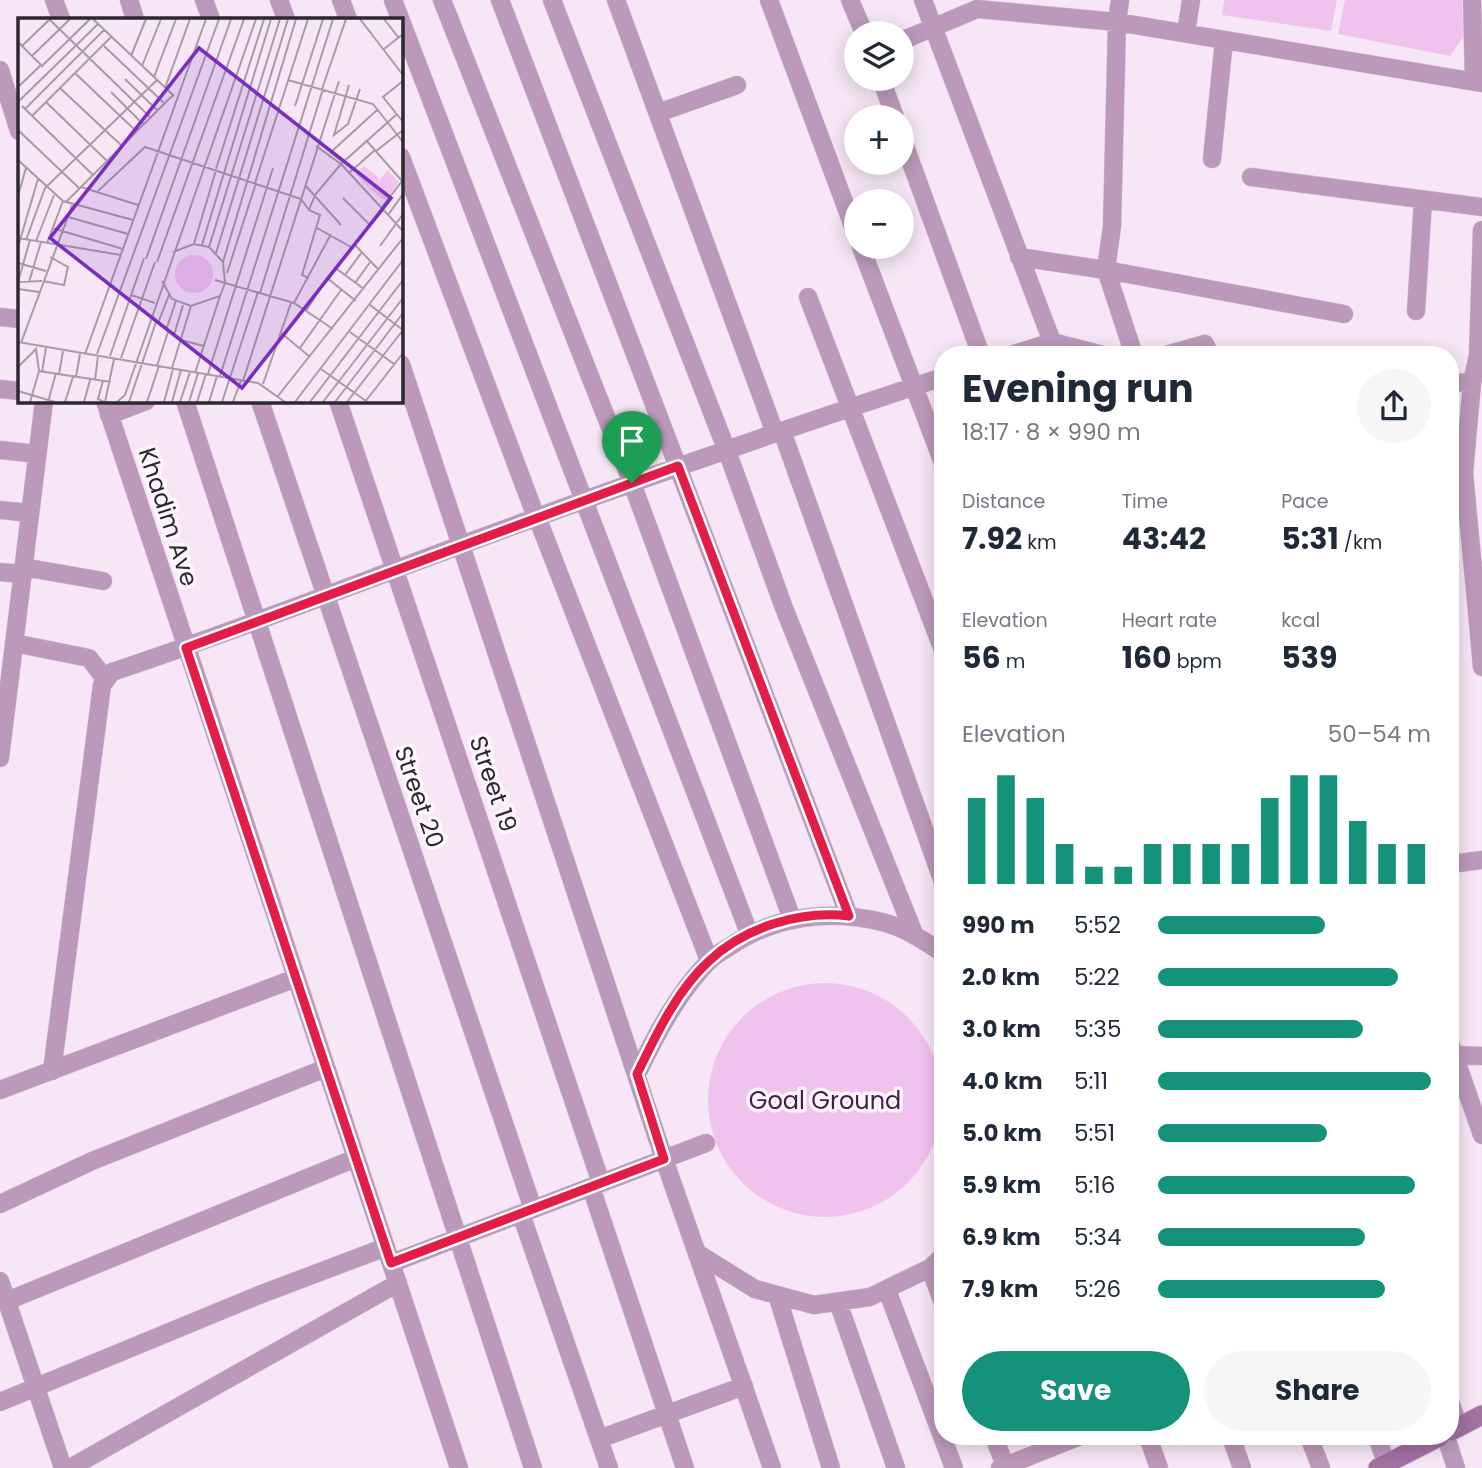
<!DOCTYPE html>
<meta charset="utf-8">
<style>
:root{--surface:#fff;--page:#f6f6f7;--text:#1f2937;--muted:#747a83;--accent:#14927a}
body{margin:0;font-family:Poppins,sans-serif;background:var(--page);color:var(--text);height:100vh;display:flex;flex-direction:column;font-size:26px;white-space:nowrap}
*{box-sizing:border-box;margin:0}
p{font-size:23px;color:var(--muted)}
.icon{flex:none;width:38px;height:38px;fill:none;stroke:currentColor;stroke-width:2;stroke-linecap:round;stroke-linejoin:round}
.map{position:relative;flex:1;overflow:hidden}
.panel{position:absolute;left:934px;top:346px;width:525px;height:1099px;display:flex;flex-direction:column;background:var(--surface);border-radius:28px;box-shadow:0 4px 18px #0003}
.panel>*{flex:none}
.tools{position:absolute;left:844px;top:21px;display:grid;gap:14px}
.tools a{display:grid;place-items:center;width:70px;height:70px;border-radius:50%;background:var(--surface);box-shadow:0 4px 18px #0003;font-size:35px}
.pin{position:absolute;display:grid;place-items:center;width:60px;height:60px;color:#fff;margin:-72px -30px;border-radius:50% 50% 50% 0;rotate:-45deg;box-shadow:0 0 7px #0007}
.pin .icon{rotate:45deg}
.round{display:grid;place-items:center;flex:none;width:74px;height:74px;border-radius:37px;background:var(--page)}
.headline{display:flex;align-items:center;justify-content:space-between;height:119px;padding:0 28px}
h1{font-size:38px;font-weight:700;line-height:52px}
.figures{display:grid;grid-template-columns:repeat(3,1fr);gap:10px;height:119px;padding:7px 28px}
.figures div{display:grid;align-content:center}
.figures b{font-size:30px;font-weight:700}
.figures small{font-size:19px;font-weight:400}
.figures p{font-size:19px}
.chart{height:196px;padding:14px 28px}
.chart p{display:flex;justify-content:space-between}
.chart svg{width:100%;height:126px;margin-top:7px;stroke:var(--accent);stroke-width:6}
.action{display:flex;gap:14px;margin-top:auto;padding:14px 28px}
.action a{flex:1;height:80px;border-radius:42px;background:var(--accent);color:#fff;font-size:28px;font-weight:700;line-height:80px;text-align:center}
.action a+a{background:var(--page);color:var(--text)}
ul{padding:0 28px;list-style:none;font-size:23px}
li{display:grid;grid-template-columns:112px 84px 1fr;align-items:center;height:52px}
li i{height:18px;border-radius:9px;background:var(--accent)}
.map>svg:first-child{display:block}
</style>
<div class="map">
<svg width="1482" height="1468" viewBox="0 0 1482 1468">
<rect width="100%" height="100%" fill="#f7e7f6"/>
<path fill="#f0c3ee" d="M1224,0H1337L1331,31L1222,15Z
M1345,0H1462L1463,37L1450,56L1338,34Z
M708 1100a117 117 0 1 1 234 0a117 117 0 1 1-234 0Z"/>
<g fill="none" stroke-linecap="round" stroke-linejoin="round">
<defs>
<path id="minor" d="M54,0L61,19
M129,0L135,19
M204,0L211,19
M279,0L286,19
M341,0L348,19
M393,0L749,933
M442,0L632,483L792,919
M500,0L849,916
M552,0L727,451L784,608L915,936
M616,0L775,433
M769,0L856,234
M850,0L864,33
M923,0L1057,355
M1120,0L1117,22L1112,226L1106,270L1134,355
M1472,0L1474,82
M1186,33L1191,0
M901,41L977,9L1117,22L1482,83
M0,70L19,131
M881,79L895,117
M658,113L737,85
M901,135L981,355
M401,157L536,517
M1212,159L1224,40
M1251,177L1482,207
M861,247L943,463
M1019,257L1106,270L1344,314
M808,297L943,650
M1416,311L1423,200
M0,317L19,319
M1011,355L1052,342L1103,355
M1166,355L1205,344L1210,355
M401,364L664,1159L772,1468
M1451,382L1472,383
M0,389L19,391
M105,401L459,1468
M185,401L533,1468
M260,401L533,1209
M338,401L601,1183
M109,415L146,401
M782,431L943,882
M0,450L37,454
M0,510L30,513
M537,517L709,960
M23,567L103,581
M0,572L22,574
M1478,622L1464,473L1472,383L1478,355L1482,230
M1482,623L1478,622L1482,667
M14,643L89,658L106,680
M0,758L44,401
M1451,864L1482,860
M1451,1046L1482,1135
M1454,1055L1482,1056
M52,1071L102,685L112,672C230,633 347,587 464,544C623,485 782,430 943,377
M637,1074C656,1035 677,994 708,962C714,956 722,951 729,947C774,916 829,909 882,922C904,927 924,941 943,953
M0,1090L296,978
M591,1187L685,1468
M0,1204L92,1161L326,1068
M521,1214L609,1468
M697,1253L755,1289L814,1305L870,1297L930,1268L943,1256
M392,1263L706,1143
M930,1268L943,1303
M0,1281L63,1468
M887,1290L954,1468
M777,1295L831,1468
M7,1301L356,1158
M838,1302L896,1468
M0,1402L259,1295L386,1247
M1451,1404L1459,1428
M994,1437L1006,1468
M1148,1437L1159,1468
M1231,1437L1242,1468
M1309,1437L1321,1468
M1377,1437L1388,1468
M1446,1437L1456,1468
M599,1439L744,1386
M70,1468L398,1283
M1000,1468L1078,1437"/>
<path id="secondary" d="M1451,1431L1482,1415
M1378,1468L1439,1437"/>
</defs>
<use href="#minor" stroke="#d3c5d2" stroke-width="19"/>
<use href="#secondary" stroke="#d3c5d2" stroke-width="21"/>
<use href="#minor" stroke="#bc99bb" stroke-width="18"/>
<use href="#secondary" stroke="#a370a2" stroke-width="19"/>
</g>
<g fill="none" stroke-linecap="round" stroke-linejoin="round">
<defs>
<path id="route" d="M678,466L849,916C801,910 745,927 709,961C677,990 656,1035 637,1074L664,1159L391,1263L186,648Z"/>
</defs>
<use href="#route" stroke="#fff" stroke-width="14"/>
<use href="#route" stroke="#e11d48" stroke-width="9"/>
</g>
<g text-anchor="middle" stroke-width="7" stroke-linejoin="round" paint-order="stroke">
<g font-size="24" fill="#2e282e" stroke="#fef8fe">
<text transform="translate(168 517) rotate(72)" y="8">Khadim Ave</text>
<text transform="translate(493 784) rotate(71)" y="8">Street 19</text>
<text transform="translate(419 797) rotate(71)" y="8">Street 20</text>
</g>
<g font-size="24" fill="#4c174d" stroke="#fef8fe">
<text x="825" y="1109">Goal Ground</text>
</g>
</g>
<g transform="translate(18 18)">
<rect width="385" height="385" fill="#f7e7f6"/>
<path d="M346,148L361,160L359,165L370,152L381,164L367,183L351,170L358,163L350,169L338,156ZM157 256a19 19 0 1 1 38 0a19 19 0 1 1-38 0Z" fill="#f0c3ee"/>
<path fill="none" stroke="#a79ba6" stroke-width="2" d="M31,1L133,100M75,1L156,78M342,1L385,57M366,1L380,19M0,24L25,49M4,28L32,1M86,28L147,86M366,31L385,16M14,38L52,1M113,38L128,1M24,48L72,1M124,48L143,1M58,56L119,114M136,59L158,1M107,61L140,93M270,62L355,86L385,124M385,63L365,79L385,104M331,67L316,117L330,106L342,71M0,69L23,47M42,70L104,128M147,70L172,1M304,71L328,1M93,74L126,107M0,84L80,6M28,84L89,143M4,88L75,157M277,88L305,1M7,91L86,12M14,98L93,19M0,112L62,171M348,122L384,163M298,128L323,146L385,213M358,133L385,112M312,135L359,92M0,142L45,183L115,202M198,151L246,1M331,155L357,132M237,165L290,1M287,167L323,207M63,169L120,187M79,174L127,129L283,181L291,192L302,197L284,257L291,260M0,178L8,150M325,180L352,207M48,184L155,77M363,190L385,162M291,192L297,177L323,146L379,96M370,197L385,176M50,199L110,216M34,210L105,231M299,210L333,229M0,220L103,237M8,222L27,170L139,62M12,222L0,264L24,263M18,223L36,177M29,225L45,183M176,226L198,152M336,226L360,251M184,227L253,1M362,228L385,196M0,229L20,161M191,229L262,1M198,235L270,1M128,241L213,1M139,244L226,1M205,244L278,1M0,245L28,253M316,249L346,271M209,255L238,165M327,257L344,234M309,260L365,192M197,262L276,285L315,311M25,263L46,267L50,249L32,239M144,263L154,281L173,288L202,278L207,265L205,244L191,229L176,226L155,234M11,264L23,224M337,265L353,243M0,271L21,274M242,275L305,71M113,277L137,285M276,285L313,216M352,287L385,312M288,293L309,260L338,283M140,305L151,277M148,312L158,283M262,314L292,339M332,314L376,346M156,317L165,287M0,324L240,365L267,384M3,325L55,185M282,330L323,272M67,336L188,1M79,336L201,1M92,338L126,240M103,340L137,244M139,348L150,314M0,349L18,331L21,353L93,364M154,350L173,288M303,351L348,383M24,354L28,330M177,355L202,278M41,356L45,333M190,356L255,150M202,358L315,1M58,359L62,336M77,362L80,338M85,363L80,381L86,384M225,363L321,63M245,366L273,285M0,373L37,384M260,378L385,220M12,384L21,353M30,384L38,355M47,384L55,359M66,384L72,362M87,384L96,341M99,384L107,377L238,1M111,384L138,304L163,322L186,328M129,384L141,348M146,384L155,351M154,384L163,352M162,384L172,354M171,384L180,355M179,384L188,356M191,384L199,358M204,384L240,274M215,384L223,362M277,384L385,242M292,384L385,262M305,384L385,280M317,384L385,295M329,384L385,312M347,384L385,335"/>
<path fill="#7b2cbf" fill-opacity="0.15" stroke="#7b2cbf" stroke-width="3.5" d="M181,30L373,180L224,370L32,220Z"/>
<rect width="385" height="385" fill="none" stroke="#2e282e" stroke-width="3.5"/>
</g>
</svg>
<div class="tools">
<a><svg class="icon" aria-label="layers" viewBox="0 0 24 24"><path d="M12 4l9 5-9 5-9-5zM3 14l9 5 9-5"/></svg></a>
<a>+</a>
<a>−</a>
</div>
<div class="pin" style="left:632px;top:483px;background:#1e9e55"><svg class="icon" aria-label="arrive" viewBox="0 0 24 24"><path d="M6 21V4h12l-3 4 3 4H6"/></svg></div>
<section class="panel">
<div class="headline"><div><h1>Evening run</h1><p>18:17 · 8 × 990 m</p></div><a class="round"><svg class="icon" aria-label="share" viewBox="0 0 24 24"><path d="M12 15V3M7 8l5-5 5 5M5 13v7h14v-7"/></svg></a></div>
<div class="figures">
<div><p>Distance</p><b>7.92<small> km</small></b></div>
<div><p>Time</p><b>43:42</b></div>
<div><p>Pace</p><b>5:31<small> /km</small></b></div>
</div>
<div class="figures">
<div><p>Elevation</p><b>56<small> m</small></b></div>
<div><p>Heart rate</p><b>160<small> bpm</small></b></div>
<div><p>kcal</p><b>539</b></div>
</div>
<div class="chart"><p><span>Elevation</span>50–54 m</p>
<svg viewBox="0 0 160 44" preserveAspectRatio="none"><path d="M5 44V14M15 44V6M25 44V14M35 44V30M45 44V38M55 44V38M65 44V30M75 44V30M85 44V30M95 44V30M105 44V14M115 44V6M125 44V6M135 44V22M145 44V30M155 44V30"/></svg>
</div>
<ul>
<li><b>990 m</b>5:52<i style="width:61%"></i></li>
<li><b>2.0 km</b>5:22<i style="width:88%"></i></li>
<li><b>3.0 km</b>5:35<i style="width:75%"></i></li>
<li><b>4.0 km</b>5:11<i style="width:100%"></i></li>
<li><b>5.0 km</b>5:51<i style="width:62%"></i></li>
<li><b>5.9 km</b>5:16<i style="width:94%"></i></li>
<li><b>6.9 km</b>5:34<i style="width:76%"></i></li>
<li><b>7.9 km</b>5:26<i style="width:83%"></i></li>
</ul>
<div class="action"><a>Save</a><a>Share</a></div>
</section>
</div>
